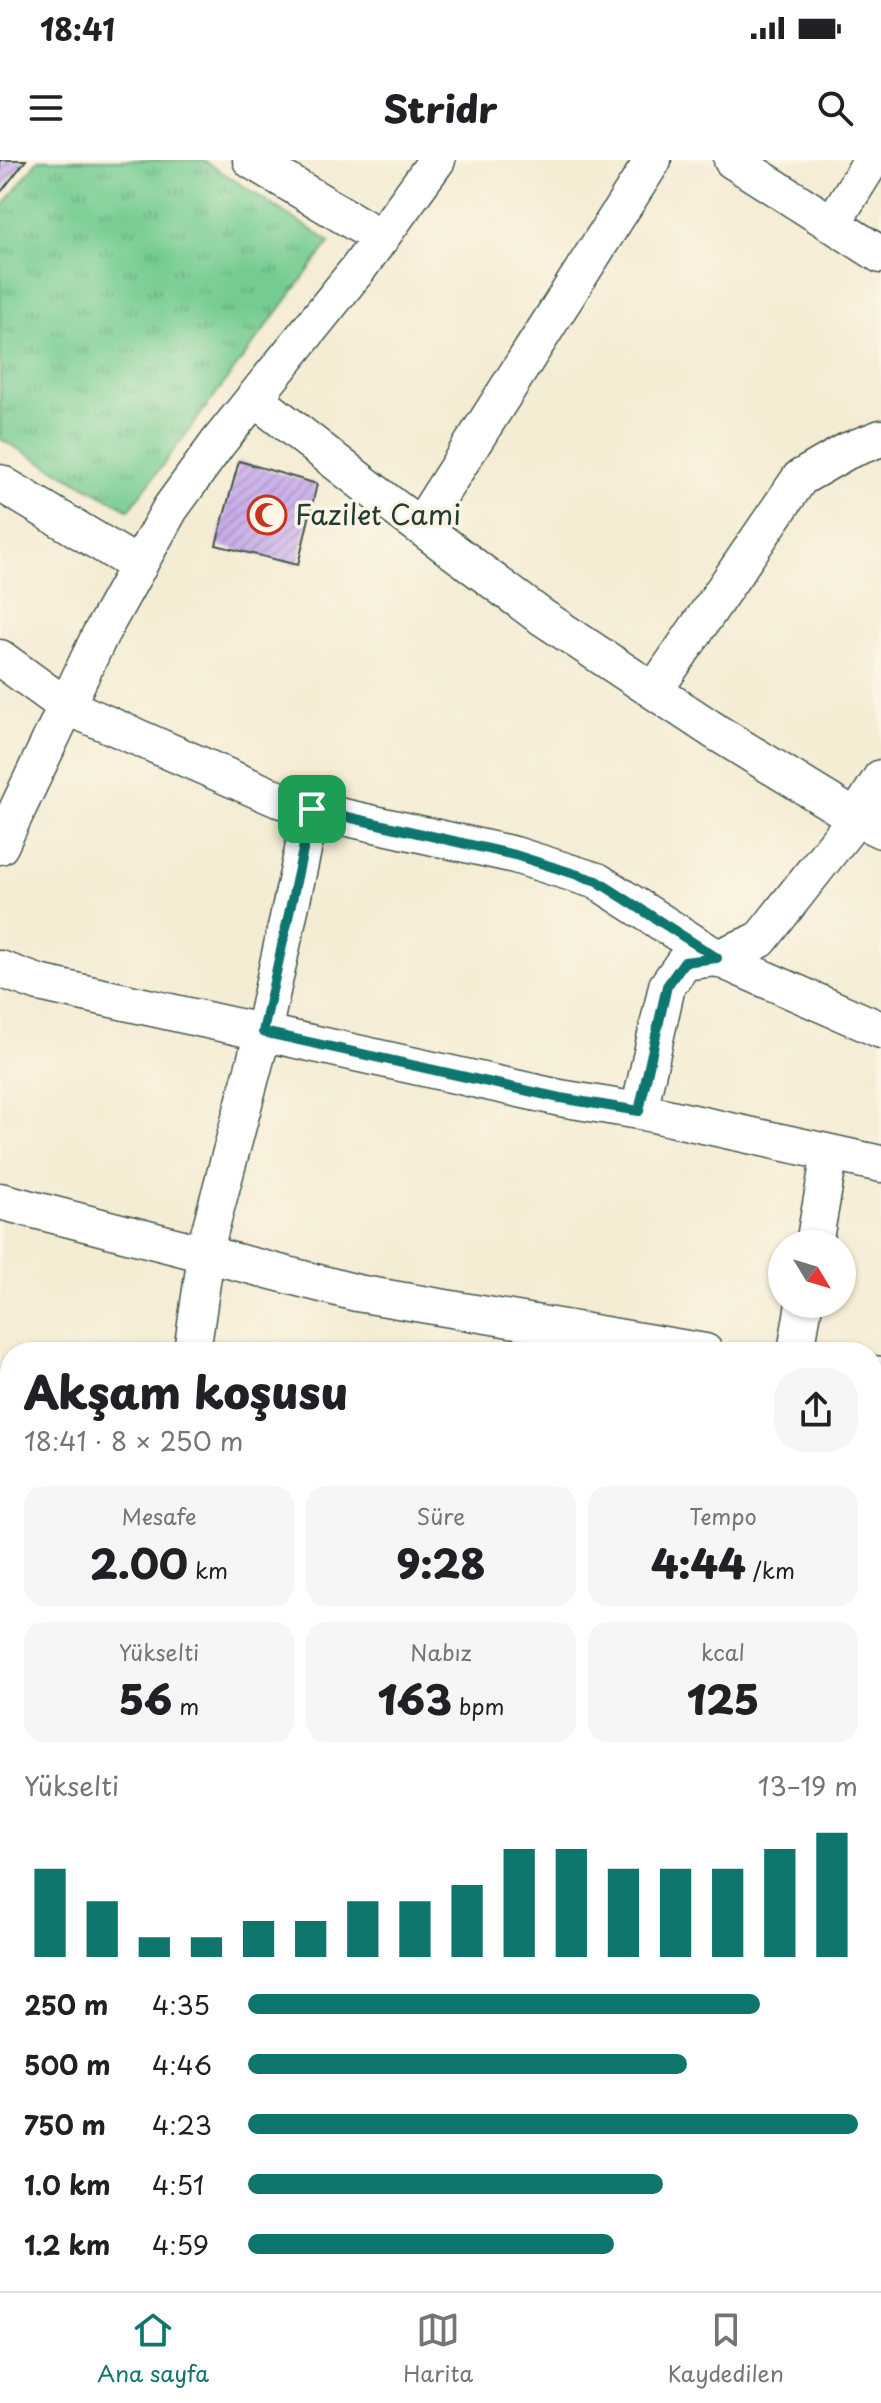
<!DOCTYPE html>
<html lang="tr">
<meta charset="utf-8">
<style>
:root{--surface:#fff;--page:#f6f6f6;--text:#202124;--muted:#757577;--line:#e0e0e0;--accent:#0f766e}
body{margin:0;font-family:"Playpen Sans",sans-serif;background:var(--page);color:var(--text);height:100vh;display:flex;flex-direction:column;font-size:30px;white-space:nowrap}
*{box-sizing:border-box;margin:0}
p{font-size:26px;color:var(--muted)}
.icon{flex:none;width:44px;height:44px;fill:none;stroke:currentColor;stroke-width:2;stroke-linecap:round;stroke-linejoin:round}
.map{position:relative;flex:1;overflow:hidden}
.sheet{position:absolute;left:0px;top:1182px;width:882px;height:950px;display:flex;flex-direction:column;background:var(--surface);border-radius:32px 32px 0 0;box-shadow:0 2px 6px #0004}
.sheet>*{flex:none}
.needle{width:52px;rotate:128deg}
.buttons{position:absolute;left:768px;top:1070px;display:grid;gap:16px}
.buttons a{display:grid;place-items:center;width:88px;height:88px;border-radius:50%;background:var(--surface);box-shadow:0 2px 6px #0004;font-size:40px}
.pin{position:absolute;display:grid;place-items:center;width:68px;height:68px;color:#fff;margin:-34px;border-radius:16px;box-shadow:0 4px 12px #0006}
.round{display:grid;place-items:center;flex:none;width:84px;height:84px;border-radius:32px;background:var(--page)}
.summary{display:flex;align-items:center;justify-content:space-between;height:136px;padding:0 24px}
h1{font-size:44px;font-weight:800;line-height:60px}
.metrics{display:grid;grid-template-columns:repeat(3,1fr);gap:12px;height:136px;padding:8px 24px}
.metrics div{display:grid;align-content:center;border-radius:20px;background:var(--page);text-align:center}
.metrics b{font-size:40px;font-weight:800}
.metrics small{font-size:22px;font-weight:400}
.metrics p{font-size:22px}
.chart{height:224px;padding:16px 24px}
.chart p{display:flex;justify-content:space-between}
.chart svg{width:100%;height:144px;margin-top:8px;stroke:var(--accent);stroke-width:6}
ul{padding:0 24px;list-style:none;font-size:26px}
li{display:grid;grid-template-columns:128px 96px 1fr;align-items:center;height:60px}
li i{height:20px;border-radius:10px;background:var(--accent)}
.status{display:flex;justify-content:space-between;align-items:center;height:56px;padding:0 40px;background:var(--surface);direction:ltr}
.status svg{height:22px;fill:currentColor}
header{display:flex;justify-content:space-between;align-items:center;height:104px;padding:0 24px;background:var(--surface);font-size:36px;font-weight:800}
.tabs{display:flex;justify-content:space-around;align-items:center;height:112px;border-top:2px solid var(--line);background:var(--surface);font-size:22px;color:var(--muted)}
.tabs a{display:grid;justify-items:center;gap:4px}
.tabs .active{color:var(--accent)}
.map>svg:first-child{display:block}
</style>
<div class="status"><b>18:41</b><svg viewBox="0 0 49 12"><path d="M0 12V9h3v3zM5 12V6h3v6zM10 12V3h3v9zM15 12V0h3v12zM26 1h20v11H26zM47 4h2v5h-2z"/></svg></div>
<header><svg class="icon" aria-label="menu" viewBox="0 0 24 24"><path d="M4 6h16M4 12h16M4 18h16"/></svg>Stridr<svg class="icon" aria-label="search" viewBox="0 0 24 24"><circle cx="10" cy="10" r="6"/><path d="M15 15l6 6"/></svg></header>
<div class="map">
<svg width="881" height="2131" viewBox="0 0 881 2131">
<defs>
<pattern id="grass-tufts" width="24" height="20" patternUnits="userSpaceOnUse" patternTransform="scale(2)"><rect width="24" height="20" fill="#74cc92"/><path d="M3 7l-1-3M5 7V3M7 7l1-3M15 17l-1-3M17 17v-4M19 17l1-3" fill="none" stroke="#5fa778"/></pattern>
<pattern id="building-hatch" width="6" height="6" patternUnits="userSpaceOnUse" patternTransform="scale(2)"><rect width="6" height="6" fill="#c7aaeb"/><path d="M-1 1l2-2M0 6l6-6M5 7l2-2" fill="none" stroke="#a18cbf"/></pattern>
</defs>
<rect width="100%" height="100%" fill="#fcf5e5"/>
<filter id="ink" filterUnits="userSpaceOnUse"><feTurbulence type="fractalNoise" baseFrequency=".0125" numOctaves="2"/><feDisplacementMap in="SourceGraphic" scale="16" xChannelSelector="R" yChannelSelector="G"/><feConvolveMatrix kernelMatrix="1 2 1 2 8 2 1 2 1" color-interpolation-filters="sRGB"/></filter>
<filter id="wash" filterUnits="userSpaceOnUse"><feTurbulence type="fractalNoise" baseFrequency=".006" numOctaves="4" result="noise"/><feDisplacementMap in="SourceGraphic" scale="32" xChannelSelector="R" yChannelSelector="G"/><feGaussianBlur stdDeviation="1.8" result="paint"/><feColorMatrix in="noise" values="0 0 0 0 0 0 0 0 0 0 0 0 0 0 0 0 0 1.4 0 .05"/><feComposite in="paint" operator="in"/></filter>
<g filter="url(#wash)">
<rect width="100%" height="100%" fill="#f4ecd3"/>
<path fill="url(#grass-tufts)" stroke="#4a8463" stroke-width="2" d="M38,0H203L330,82L129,350L0,279V50Z"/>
<g id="blocks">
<path fill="url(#building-hatch)" d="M0,0H26L0,33Z
M239,301L317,324L298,405L216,385Z"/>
</g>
</g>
<g filter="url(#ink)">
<use href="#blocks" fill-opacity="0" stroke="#3f574c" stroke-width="2"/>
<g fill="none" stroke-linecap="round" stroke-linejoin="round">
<defs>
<path id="minor" d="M251,0L381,78
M732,0L881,95
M832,64L872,0
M254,238L390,344L539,455L716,572L856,658L881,670
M0,323L139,406
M420,366L653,0
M0,498L66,546L278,639L334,655L515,695L597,721L717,798L881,870
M654,531L800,318L847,291L881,278
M0,686L100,475L170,349L218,283L358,109L437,0
M0,809L39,823L560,938L639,951L881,1004
M639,951L667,826L684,802L717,798L760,780L856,658L881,618
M0,1041L357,1133L705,1192
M814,1084L830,993
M192,1192L209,1074L263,872L312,649
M796,1192L804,1144
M872,1214L881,1215
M0,1244L10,1246
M0,1361L10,1362
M872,1443L881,1438
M872,1641L881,1597
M872,1922L881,1923
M0,2023L10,2025
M397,2122L402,2131
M620,2122L622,2131
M829,2122L831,2131
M130,2131L132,2122
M355,2131L359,2122"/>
</defs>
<use href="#minor" stroke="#3f574c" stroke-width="39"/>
<use href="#minor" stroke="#fff" stroke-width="36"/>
</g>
</g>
<g fill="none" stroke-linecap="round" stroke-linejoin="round" filter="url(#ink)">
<defs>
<path id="route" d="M312,649L515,695L597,721L717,798L684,802L667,826L639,951L560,938L263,872Z"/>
</defs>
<use href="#route" stroke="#fff" stroke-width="16"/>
<use href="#route" stroke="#0f766e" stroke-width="10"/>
</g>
<defs>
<symbol id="mosque-ring" viewBox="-11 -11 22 22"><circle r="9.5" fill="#fcf5e5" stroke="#c8321e" stroke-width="1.5"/><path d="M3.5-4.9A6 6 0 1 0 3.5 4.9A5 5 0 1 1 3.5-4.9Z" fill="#c8321e"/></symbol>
</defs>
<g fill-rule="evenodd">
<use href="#mosque-ring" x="245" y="333" width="44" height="44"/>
</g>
<g text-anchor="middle" stroke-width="7" stroke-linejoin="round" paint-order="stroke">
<g font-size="28" fill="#1f3d34" stroke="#fcf5e5" text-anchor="start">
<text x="295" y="365">Fazilet Cami</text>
</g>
</g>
</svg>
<div class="buttons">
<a><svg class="needle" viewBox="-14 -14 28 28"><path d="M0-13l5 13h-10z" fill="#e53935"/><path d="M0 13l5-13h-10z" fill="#757577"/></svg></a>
</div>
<div class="pin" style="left:312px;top:649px;background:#1e9e55"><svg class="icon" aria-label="arrive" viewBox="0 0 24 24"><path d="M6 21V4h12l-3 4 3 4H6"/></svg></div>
<section class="sheet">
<div class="summary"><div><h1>Akşam koşusu</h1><p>18:41 · 8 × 250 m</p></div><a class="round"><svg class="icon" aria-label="share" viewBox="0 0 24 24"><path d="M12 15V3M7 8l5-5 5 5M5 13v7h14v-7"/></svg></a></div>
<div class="metrics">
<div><p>Mesafe</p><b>2.00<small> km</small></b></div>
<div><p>Süre</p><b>9:28</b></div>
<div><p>Tempo</p><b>4:44<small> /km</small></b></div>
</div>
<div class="metrics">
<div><p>Yükselti</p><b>56<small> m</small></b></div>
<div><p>Nabız</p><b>163<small> bpm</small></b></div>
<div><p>kcal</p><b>125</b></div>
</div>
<div class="chart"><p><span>Yükselti</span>13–19 m</p>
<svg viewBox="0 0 160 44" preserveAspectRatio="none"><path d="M5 44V17M15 44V27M25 44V38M35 44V38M45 44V33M55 44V33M65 44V27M75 44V27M85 44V22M95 44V11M105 44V11M115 44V17M125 44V17M135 44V17M145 44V11M155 44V6"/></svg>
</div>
<ul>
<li><b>250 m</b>4:35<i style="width:84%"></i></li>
<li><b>500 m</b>4:46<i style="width:72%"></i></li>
<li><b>750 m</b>4:23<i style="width:100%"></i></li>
<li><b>1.0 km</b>4:51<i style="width:68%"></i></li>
<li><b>1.2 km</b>4:59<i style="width:60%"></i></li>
</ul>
</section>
</div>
<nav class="tabs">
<a class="active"><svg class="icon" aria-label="home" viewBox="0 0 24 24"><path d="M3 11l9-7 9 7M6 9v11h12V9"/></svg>Ana sayfa</a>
<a><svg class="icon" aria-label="map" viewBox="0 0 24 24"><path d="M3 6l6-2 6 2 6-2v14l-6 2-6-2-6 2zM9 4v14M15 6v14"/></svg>Harita</a>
<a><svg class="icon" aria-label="saved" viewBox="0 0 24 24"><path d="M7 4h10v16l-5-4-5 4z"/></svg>Kaydedilen</a>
</nav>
